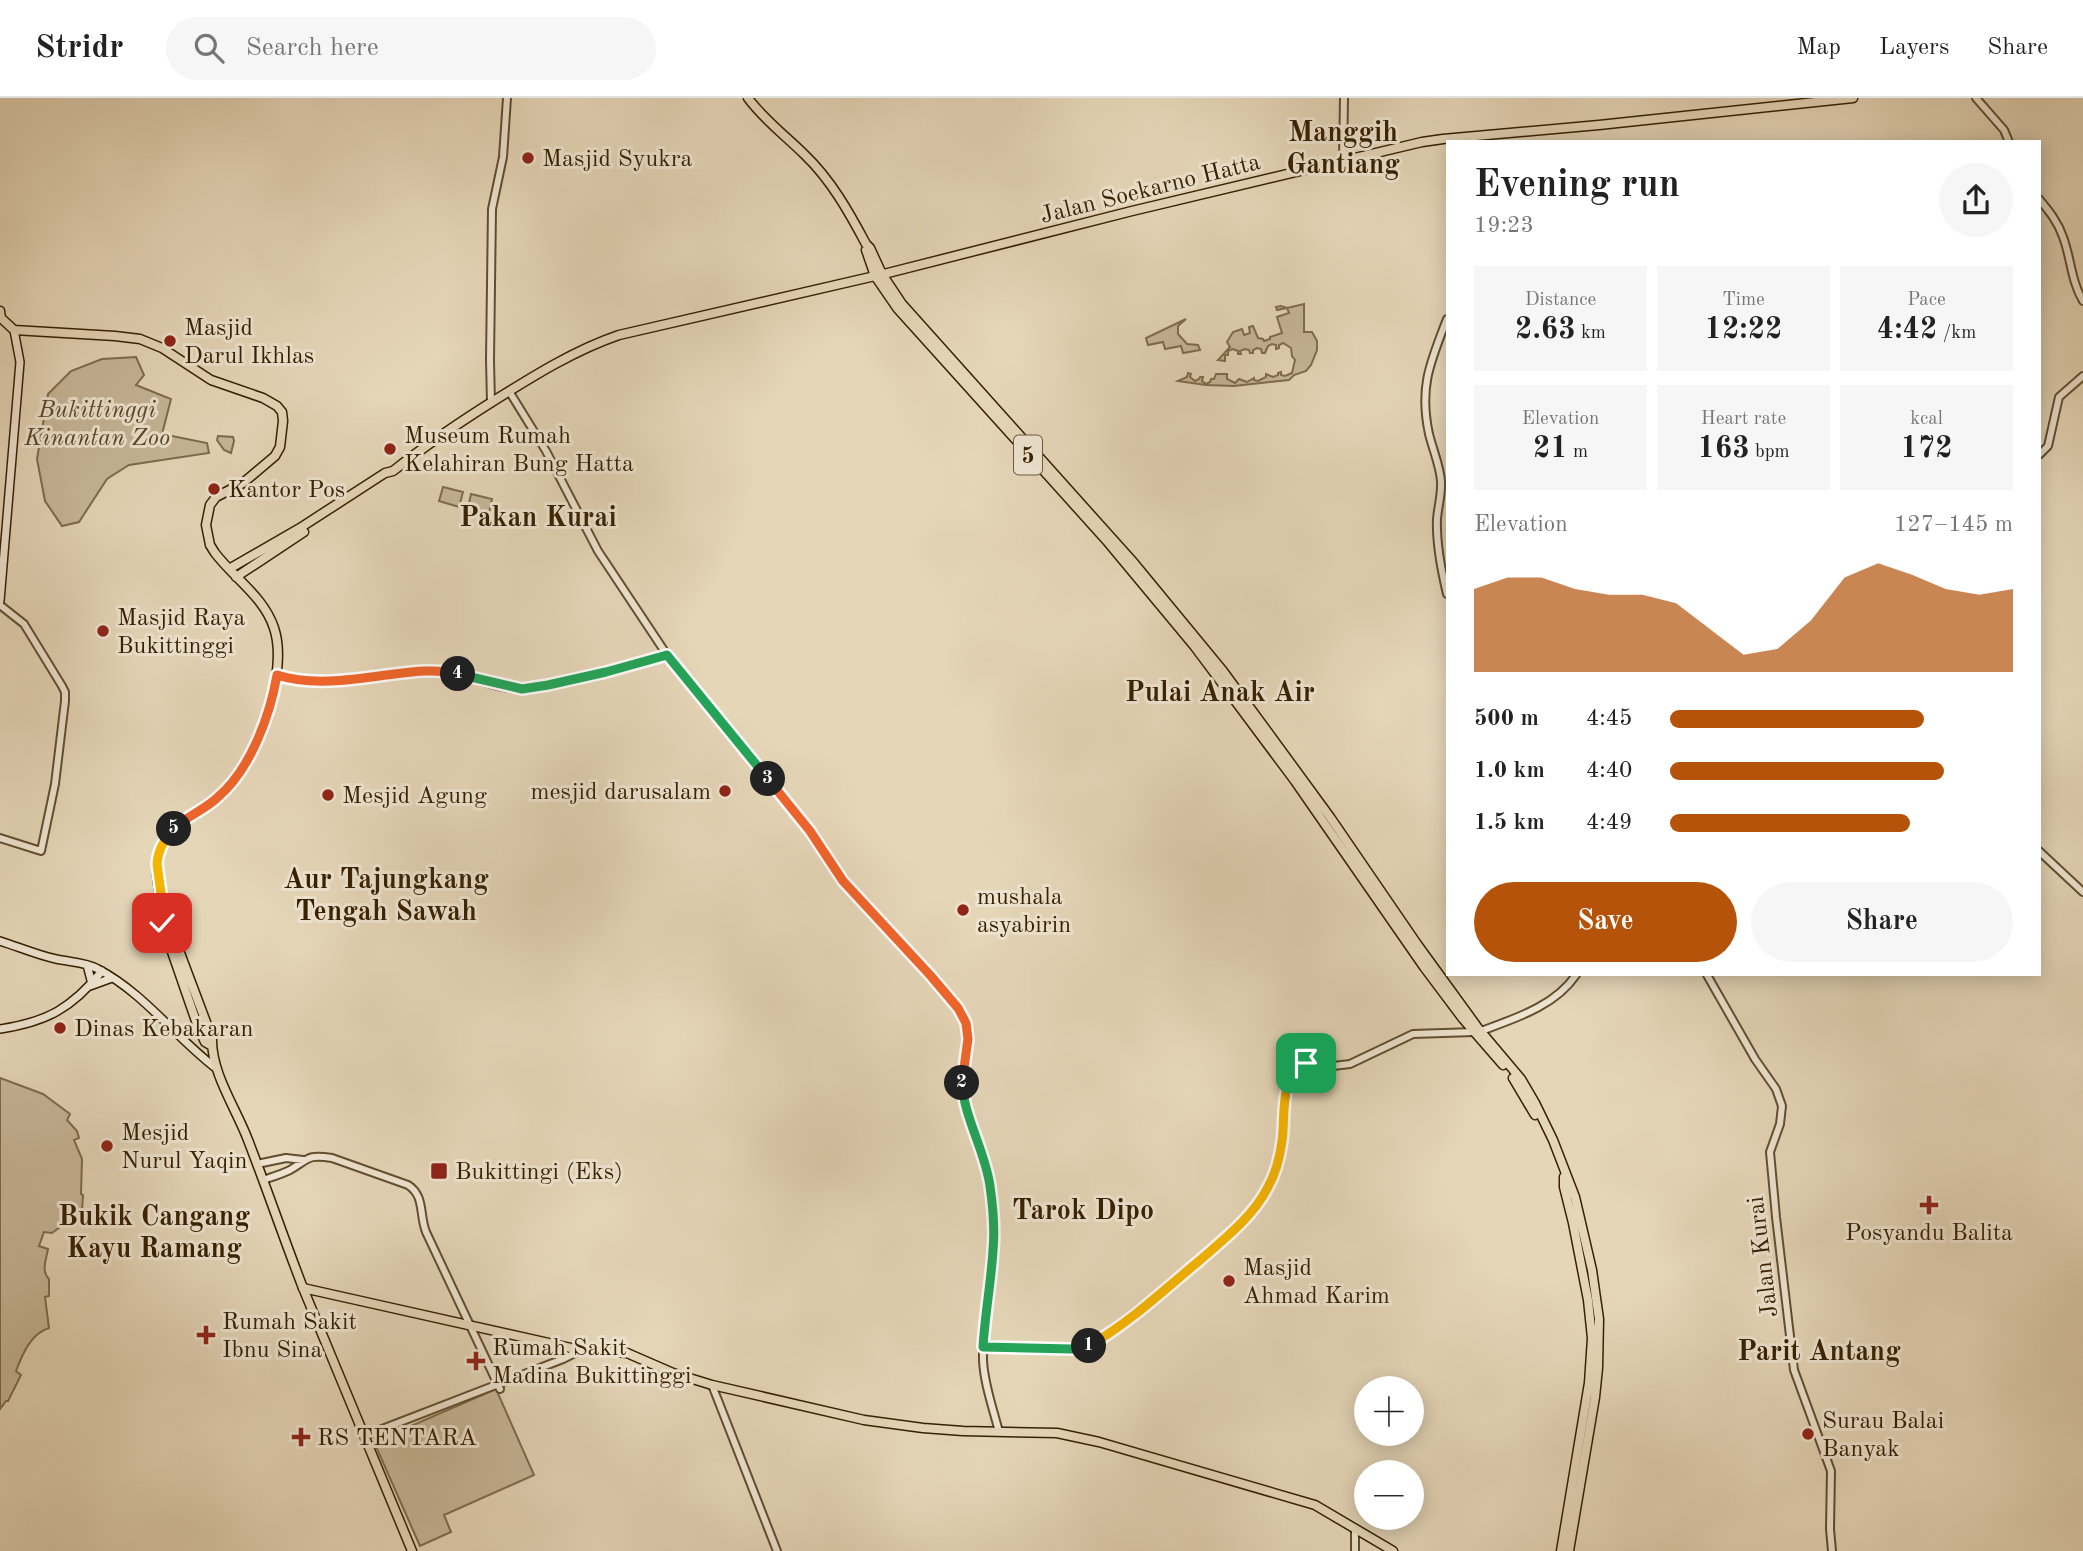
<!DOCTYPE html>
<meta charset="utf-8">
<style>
:root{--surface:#fff;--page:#f6f6f6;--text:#222;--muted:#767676;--line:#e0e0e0;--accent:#b45309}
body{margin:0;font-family:"Old Standard TT",serif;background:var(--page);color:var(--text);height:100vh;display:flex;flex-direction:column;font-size:26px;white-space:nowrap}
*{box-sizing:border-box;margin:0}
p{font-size:23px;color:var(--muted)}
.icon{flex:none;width:38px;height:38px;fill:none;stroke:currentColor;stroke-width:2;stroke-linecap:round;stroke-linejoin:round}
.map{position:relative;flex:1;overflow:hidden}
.side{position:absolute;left:1446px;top:42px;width:595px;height:836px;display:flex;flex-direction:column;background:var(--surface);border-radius:0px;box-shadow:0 4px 18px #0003}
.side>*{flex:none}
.fabs{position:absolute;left:1354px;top:1278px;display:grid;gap:14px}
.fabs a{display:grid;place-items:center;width:70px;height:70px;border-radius:50%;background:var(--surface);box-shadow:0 4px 18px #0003;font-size:35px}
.pin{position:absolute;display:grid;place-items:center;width:60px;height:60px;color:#fff;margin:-30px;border-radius:14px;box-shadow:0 4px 10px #0006}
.km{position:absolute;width:35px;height:35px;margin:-18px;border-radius:50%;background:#222;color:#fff;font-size:19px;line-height:35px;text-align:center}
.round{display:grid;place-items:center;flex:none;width:74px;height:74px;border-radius:37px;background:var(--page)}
.headline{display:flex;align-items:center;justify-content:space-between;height:119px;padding:0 28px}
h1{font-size:38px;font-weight:600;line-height:52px}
.stats{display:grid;grid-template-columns:repeat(3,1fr);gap:10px;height:119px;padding:7px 28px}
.stats div{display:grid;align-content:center;border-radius:0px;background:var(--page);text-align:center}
.stats b{font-size:30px;font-weight:600}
.stats small{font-size:19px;font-weight:400}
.stats p{font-size:19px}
.chart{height:196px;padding:14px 28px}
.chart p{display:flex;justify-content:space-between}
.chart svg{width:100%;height:126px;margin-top:7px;fill:var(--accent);opacity:.7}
.button{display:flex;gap:14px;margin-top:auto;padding:14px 28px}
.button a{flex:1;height:80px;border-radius:42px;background:var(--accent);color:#fff;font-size:28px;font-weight:600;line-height:80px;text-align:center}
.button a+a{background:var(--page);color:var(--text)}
ul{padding:0 28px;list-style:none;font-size:23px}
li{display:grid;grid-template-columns:112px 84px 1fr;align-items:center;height:52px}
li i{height:18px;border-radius:9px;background:var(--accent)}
header{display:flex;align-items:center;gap:42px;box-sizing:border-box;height:98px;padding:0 35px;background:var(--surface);border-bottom:2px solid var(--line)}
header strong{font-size:33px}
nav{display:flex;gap:38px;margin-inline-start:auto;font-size:24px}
.search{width:490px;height:63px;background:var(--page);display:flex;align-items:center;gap:18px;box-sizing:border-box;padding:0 24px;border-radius:38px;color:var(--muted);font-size:26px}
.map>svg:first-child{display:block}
</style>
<header>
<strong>Stridr</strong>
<div class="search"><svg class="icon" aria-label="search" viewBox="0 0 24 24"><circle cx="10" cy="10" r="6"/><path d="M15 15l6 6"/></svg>Search here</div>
<nav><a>Map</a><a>Layers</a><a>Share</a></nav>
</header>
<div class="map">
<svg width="2083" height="1453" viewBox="0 0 2083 1453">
<rect width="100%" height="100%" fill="#e5d6b8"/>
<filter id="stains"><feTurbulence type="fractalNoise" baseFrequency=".00286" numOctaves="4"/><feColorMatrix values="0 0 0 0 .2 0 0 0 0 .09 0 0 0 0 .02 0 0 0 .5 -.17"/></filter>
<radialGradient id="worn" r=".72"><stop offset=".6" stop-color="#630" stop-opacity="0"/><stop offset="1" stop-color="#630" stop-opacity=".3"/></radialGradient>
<path fill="#c7b799" stroke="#7e6c4d" stroke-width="2" d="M1304,206V234H1312L1317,243V252L1311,267L1306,273L1294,277L1289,282L1234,288L1206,287L1178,283L1187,279L1188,275L1191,276L1190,279L1195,283L1199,281L1200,279H1203L1202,283L1206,286L1210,284L1211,281H1214L1216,276H1227V281L1235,285L1239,281L1247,284L1254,280V282L1258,283L1266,279V276L1273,279L1278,277V275L1281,274V277L1285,278L1292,275L1295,262L1292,258L1291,250L1283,245L1279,247V250L1276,251V247L1272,246L1268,248L1265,255H1262L1261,251L1257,250L1253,252V255H1250L1249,252L1245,251L1240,253L1241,256H1238V253L1233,251L1228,253V257H1225V263L1218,262L1230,249L1227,244L1233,234L1242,231L1244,237L1250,235L1249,229L1253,228L1258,240L1263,241L1264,243L1270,241V239L1282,235L1277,219L1289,215L1287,210L1277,212L1276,209L1281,208L1287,210Z
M1186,221L1178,228V236L1187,246L1198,247L1200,252L1183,255L1181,248L1165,251L1163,244L1148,247L1146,240Z
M136,259L144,277L136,287L171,301L162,336L207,345L209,355L129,367L107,381L79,424L62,428L45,403L37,361L48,296L71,273L102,261Z
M218,338L233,339L234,343L231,355L224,352L217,342Z
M443,389L463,394L459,409L439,403Z
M471,396L492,401L489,415L468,410Z
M0,980L43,996L70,1016L67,1022L77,1033L79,1040L74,1042L82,1061L81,1096L83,1097L82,1113L52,1135L44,1134L39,1148L48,1151C46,1162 41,1173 49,1181V1198L45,1199L49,1230C31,1235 22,1257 16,1273L21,1277L8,1303H6L0,1311Z
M496,1291L534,1377L444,1417L451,1434L420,1448L374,1344Z"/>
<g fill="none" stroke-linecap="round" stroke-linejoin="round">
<defs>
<path id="tertiary" d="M1976,0L2004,32L2009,44
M1343,63L1344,0
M2039,101C2049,113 2058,124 2063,139C2071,160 2071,183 2083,203
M1447,221C1430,265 1419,289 1429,336C1433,352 1440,368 1441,383C1442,396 1438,408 1437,421C1436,446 1441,471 1447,496
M509,293L546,353L598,453L667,557L810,733L843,783L943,892C963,918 973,930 966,964C963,976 960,988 963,1001C967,1020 978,1037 983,1056C990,1081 993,1108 994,1135C995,1177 982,1219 983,1262C984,1286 993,1310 999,1334
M491,305L490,262L492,111L503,59L507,0
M2039,357L2048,348L2059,299L2083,278
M0,507L24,526L62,588L65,594V603L55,686L41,753L0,740
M277,577C326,594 381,574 432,572C462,572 490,591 521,591C537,591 553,585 568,582C602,574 634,566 667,557
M2039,753L2083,794
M1707,877L1755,961L1776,991L1782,1008L1780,1026L1770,1054L1776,1119L1794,1272L1831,1373L1830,1431L1832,1453
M1481,933C1516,920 1555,908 1576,877
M257,1066L286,1060L303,1062
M263,1082C272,1079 282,1076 290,1072C309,1061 307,1056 332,1060L408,1087C425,1098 419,1116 426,1134L500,1291
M983,1249L1072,1251L1089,1249L1172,1186L1219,1146L1258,1106L1274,1077L1283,1041L1287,989L1294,974L1300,968L1306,965H1313L1333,968L1350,966L1413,936L1474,934
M712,1287L777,1453
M364,1338L563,1261L581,1252
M1355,1453V1431"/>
<path id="secondary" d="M0,503L20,264L14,232
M0,843C19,849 37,857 56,861C70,864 86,864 98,871C144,895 176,940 217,971
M87,867L92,886
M90,888L112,880
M0,931C47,924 72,910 102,873"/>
<path id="primary" d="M0,213L1,220L14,232L115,238L140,241L162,250L211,282L263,300L277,308L282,314L283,323L280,349L275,358L243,385L216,399L210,407L206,427L210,447L215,455C234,480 264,499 274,530C290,577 254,669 217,701C198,717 172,724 161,749C152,769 160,796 164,817L162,825L198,929L205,944L212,948
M229,471L300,430L385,375L393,373C426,347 460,324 495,302C535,277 575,252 619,237L875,178
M236,479L304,434
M164,817L168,823L212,940C211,975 236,1010 248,1042C267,1091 284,1141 303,1190"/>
<path id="trunk" d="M748,0C764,22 786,38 805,57C831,82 849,114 866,146L870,150L882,176L902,206L1134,465L1223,573L1330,719L1417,846L1478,930L1521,981L1535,1005L1553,1042L1575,1099L1592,1172L1599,1221L1598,1270L1595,1299L1569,1453
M866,152L875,178L897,210L1106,442L1195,549L1295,683L1424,869L1463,921L1503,967
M880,177L1132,113L1422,44L1443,41L1599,27L1853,0
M1513,980L1535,1017
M303,1190L571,1250L627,1255L673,1275L712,1287L864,1322L923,1330L963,1333L1057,1335L1099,1344L1315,1407L1393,1453
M303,1190L412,1453
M1561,1453L1589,1285L1592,1240L1588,1202L1573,1125L1564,1089V1079"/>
</defs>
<use href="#tertiary" stroke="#624e2f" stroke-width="10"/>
<use href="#secondary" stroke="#362001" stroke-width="10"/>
<use href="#primary" stroke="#362001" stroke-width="11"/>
<use href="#trunk" stroke="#362001" stroke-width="11"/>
<use href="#tertiary" stroke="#eee4d1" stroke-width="6"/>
<use href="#secondary" stroke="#eee4d1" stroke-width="7"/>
<use href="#primary" stroke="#e5d6b8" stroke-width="8"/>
<use href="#trunk" stroke="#e5d6b8" stroke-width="8"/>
</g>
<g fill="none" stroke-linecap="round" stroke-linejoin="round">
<defs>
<path id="split-1" d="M1089,1248C1129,1225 1164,1192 1199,1163C1224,1141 1253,1119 1268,1089C1276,1075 1280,1058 1282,1043C1286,1017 1278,980 1306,965"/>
<path id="split-2" d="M962,985C964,1020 985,1052 990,1088C993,1109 995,1131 993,1152C991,1185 985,1216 983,1249L1072,1251L1089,1248"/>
<path id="split-3" d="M768,681L810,733L843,783L930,877L958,910L966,925L968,941L962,985"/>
<path id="split-4" d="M458,576L522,591L548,587L606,574L667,557L768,681"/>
<path id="split-5" d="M174,731C186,718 205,712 218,699C250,672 270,618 277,577C311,588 351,582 386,577C410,574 434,570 458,576"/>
<path id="split-6" d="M162,825L164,817L157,766C158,752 164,742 174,731"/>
</defs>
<use href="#split-1" stroke="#fff" stroke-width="14"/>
<use href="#split-2" stroke="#fff" stroke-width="14"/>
<use href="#split-3" stroke="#fff" stroke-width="14"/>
<use href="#split-4" stroke="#fff" stroke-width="14"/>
<use href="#split-5" stroke="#fff" stroke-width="14"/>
<use href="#split-6" stroke="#fff" stroke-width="14"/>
<use href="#split-1" stroke="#f5b400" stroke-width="9"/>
<use href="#split-2" stroke="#22a559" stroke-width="9"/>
<use href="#split-3" stroke="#f0652b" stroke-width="9"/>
<use href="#split-4" stroke="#22a559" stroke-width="9"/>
<use href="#split-5" stroke="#f0652b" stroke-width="9"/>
<use href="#split-6" stroke="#f5b400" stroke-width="9"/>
</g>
<g fill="#8f2418" stroke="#eee4d1" stroke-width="2.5">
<circle cx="528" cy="60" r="7"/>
<circle cx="170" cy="243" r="7"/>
<circle cx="390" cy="351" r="7"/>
<circle cx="214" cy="391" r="7"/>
<circle cx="103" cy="533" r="7"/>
<circle cx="725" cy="693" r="7"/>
<circle cx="328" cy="697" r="7"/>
<circle cx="963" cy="812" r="7"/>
<circle cx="60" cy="930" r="7"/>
<circle cx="107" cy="1048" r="7"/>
<rect x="430" y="1064" width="18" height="18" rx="3.5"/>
<path d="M1925.5 1096.5h7v7h7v7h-7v7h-7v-7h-7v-7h7z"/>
<circle cx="1229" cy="1183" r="7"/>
<path d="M202.5 1226.5h7v7h7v7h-7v7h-7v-7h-7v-7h7z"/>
<path d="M472.5 1252.5h7v7h7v7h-7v7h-7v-7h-7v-7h7z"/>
<circle cx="1808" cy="1336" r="7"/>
<path d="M297.5 1328.5h7v7h7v7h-7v7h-7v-7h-7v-7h7z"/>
</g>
<g text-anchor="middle" stroke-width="6" stroke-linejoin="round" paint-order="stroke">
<rect fill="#eee4d1" stroke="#6d5b3f" stroke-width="2" x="1014" y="337.5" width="28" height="39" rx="5"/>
<g font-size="23" font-weight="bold" fill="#362001">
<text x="1028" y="365">5</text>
</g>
<g font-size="24" fill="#362001" stroke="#eee4d1" text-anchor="start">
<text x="542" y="68">Masjid Syukra</text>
<text x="184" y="237">Masjid<tspan x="184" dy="28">Darul Ikhlas</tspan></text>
<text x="404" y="345">Museum Rumah<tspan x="404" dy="28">Kelahiran Bung Hatta</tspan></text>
<text x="228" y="399">Kantor Pos</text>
<text x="117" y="527">Masjid Raya<tspan x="117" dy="28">Bukittinggi</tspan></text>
<text x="711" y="701" text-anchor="end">mesjid darusalam</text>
<text x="342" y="705">Mesjid Agung</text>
<text x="977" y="806">mushala<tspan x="977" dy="28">asyabirin</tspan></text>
<text x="74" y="938">Dinas Kebakaran</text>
<text x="121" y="1042">Mesjid<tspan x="121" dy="28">Nurul Yaqin</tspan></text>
<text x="455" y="1081">Bukittingi (Eks)</text>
<text x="1929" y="1142" text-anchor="middle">Posyandu Balita</text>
<text x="1243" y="1177">Masjid<tspan x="1243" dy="28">Ahmad Karim</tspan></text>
<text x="222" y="1231">Rumah Sakit<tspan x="222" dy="28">Ibnu Sina</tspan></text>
<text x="492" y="1257">Rumah Sakit<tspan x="492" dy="28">Madina Bukittinggi</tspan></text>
<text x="1822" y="1330">Surau Balai<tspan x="1822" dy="28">Banyak</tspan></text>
<text x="317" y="1347">RS TENTARA</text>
</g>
<g font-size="24" fill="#362001" stroke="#eee4d1">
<text transform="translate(1150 90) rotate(-14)" y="8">Jalan Soekarno Hatta</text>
<text transform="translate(1762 1159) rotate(-97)" y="8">Jalan Kurai</text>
</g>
<g font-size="24" font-style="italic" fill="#5a4627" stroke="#eee4d1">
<text x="97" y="319">Bukittinggi<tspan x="97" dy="28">Kinantan Zoo</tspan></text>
</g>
<g font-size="28" font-weight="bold" fill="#362001" stroke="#eee4d1">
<text x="1343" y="43">Manggih<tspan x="1343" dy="32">Gantiang</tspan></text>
<text x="538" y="428">Pakan Kurai</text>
<text x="1220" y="603">Pulai Anak Air</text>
<text x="386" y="790">Aur Tajungkang<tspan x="386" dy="32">Tengah Sawah</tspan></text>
<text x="1083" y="1121">Tarok Dipo</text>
<text x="154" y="1127">Bukik Cangang<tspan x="154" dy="32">Kayu Ramang</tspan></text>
<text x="1819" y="1262">Parit Antang</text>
</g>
</g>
<rect width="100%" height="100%" filter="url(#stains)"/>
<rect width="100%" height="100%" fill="url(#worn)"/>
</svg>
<div class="fabs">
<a>+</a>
<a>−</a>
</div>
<div class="pin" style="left:1306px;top:965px;background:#1e9e55"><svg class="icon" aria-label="arrive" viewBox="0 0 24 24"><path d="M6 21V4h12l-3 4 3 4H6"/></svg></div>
<div class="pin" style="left:162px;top:825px;background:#d93025"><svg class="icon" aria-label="check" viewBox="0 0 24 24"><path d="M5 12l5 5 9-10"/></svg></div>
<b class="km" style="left:1089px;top:1248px">1</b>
<b class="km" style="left:962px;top:985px">2</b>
<b class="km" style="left:768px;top:681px">3</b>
<b class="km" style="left:458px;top:576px">4</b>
<b class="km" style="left:174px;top:731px">5</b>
<section class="side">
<div class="headline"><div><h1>Evening run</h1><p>19:23</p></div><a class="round"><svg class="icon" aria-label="share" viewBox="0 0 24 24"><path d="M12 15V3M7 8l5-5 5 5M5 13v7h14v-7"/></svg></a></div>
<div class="stats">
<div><p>Distance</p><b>2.63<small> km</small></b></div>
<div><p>Time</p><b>12:22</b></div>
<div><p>Pace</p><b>4:42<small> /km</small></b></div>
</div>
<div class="stats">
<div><p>Elevation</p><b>21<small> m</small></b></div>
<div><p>Heart rate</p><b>163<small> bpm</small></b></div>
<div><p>kcal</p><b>172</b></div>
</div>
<div class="chart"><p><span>Elevation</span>127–145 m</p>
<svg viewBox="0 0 160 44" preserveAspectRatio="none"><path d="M0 44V15L10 11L20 11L30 15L40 17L50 17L60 20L70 29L80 38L90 36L100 26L110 11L120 6L130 10L140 15L150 17L160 15V44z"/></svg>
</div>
<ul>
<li><b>500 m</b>4:45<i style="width:74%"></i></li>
<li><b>1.0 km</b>4:40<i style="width:80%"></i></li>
<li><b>1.5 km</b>4:49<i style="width:70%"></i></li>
</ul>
<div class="button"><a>Save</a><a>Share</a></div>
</section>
</div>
